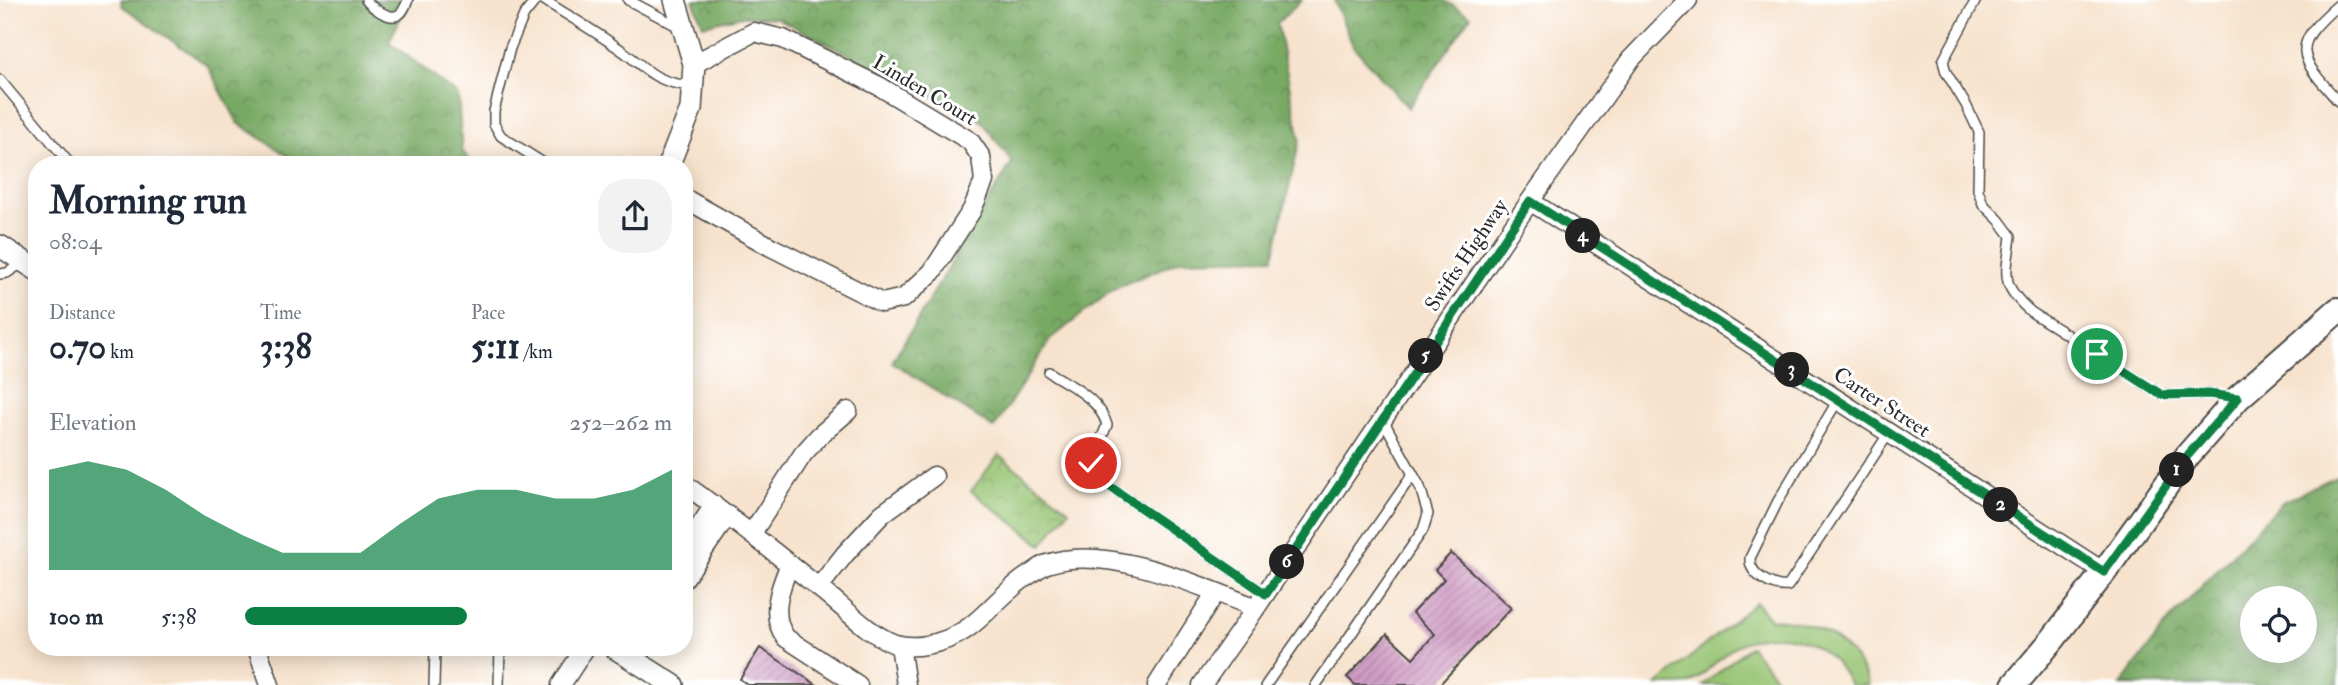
<!DOCTYPE html>
<meta charset="utf-8">
<style>
:root{--surface:#fff;--page:#f2f2f3;--text:#1f2937;--muted:#747a83;--accent:#0b8043}
body{margin:0;font-family:"IM FELL Double Pica",serif;background:var(--page);color:var(--text);height:100vh;display:flex;flex-direction:column;font-size:26px;white-space:nowrap}
*{box-sizing:border-box;margin:0}
p{font-size:23px;color:var(--muted)}
.icon{flex:none;width:38px;height:38px;fill:none;stroke:currentColor;stroke-width:2;stroke-linecap:round;stroke-linejoin:round}
.map{position:relative;flex:1;overflow:hidden}
.panel{position:absolute;left:28px;top:156px;width:665px;height:500px;display:flex;flex-direction:column;background:var(--surface);border-radius:28px;box-shadow:0 4px 18px #0003}
.panel>*{flex:none}
.tools{position:absolute;left:2240px;top:586px;display:grid;gap:14px}
.tools a{display:grid;place-items:center;width:77px;height:77px;border-radius:50%;background:var(--surface);box-shadow:0 4px 18px #0003;font-size:35px}
.pin{position:absolute;display:grid;place-items:center;width:60px;height:60px;color:#fff;margin:-30px;border:4px solid #fff;border-radius:50%;box-shadow:0 2px 7px #0007}
.km{position:absolute;width:35px;height:35px;margin:-18px;border-radius:50%;background:#222;color:#fff;font-size:19px;line-height:35px;text-align:center}
.round{display:grid;place-items:center;flex:none;width:74px;height:74px;border-radius:28px;background:var(--page)}
.overview{display:flex;align-items:center;justify-content:space-between;height:119px;padding:0 21px}
h1{font-size:38px;font-weight:700;line-height:52px}
.figures{display:grid;grid-template-columns:repeat(3,1fr);gap:10px;height:119px;padding:7px 21px}
.figures div{display:grid;align-content:center}
.figures b{font-size:35px;font-weight:700}
.figures small{font-size:19px;font-weight:400}
.figures p{font-size:19px}
.chart{height:196px;padding:14px 21px}
.chart p{display:flex;justify-content:space-between}
.chart svg{width:100%;height:126px;margin-top:7px;fill:var(--accent);opacity:.7}
ul{padding:0 21px;list-style:none;font-size:23px}
li{display:grid;grid-template-columns:112px 84px 1fr;align-items:center;height:52px}
li i{height:18px;border-radius:9px;background:var(--accent)}
.map>svg:first-child{display:block}
</style>
<div class="map">
<svg width="2338" height="685" viewBox="0 0 2338 685">
<defs>
<pattern id="forest-crowns" width="20" height="18" patternUnits="userSpaceOnUse" patternTransform="scale(1.75)"><rect width="20" height="18" fill="#78a963"/><path d="M2 6a3 3 0 1 1 6 0M12 15a3 3 0 1 1 6 0" fill="none" stroke="#638a52"/></pattern>
<pattern id="park-crowns" width="20" height="18" patternUnits="userSpaceOnUse" patternTransform="scale(1.75)"><rect width="20" height="18" fill="#95c371"/><path d="M2 6a3 3 0 1 1 6 0M12 15a3 3 0 1 1 6 0" fill="none" stroke="#7a9f5d"/></pattern>
<pattern id="building-hatch" width="6" height="6" patternUnits="userSpaceOnUse" patternTransform="scale(1.75)"><rect width="6" height="6" fill="#d09bc5"/><path d="M-1 1l2-2M0 6l6-6M5 7l2-2" fill="none" stroke="#a97fa0"/></pattern>
</defs>
<rect width="100%" height="100%" fill="#fff"/>
<filter id="ink" filterUnits="userSpaceOnUse"><feTurbulence type="fractalNoise" baseFrequency=".0143" numOctaves="2"/><feDisplacementMap in="SourceGraphic" scale="14" xChannelSelector="R" yChannelSelector="G"/><feConvolveMatrix kernelMatrix="1 2 1 2 8 2 1 2 1" color-interpolation-filters="sRGB"/></filter>
<filter id="wash" filterUnits="userSpaceOnUse"><feTurbulence type="fractalNoise" baseFrequency=".00686" numOctaves="4" result="noise"/><feDisplacementMap in="SourceGraphic" scale="28" xChannelSelector="R" yChannelSelector="G"/><feGaussianBlur stdDeviation="1.57" result="paint"/><feColorMatrix in="noise" values="0 0 0 0 0 0 0 0 0 0 0 0 0 0 0 0 0 1.4 0 .05"/><feComposite in="paint" operator="in"/></filter>
<g filter="url(#wash)">
<rect width="100%" height="100%" fill="#f7e3cd"/>
<path fill="#95c371" stroke="#60774e" stroke-width="2" d="M1756,602L1770,619C1815,620 1853,641 1869,685H1850C1830,641 1779,623 1736,646C1719,655 1705,677 1689,684C1681,685 1666,685 1657,685Z
M1750,646L1782,685H1703Z"/>
<path fill="url(#forest-crowns)" stroke="#526a47" stroke-width="2" fill-rule="evenodd" d="M121,0H409L389,42L458,95L462,150L472,164H300L238,123L207,65L122,6Z
M693,0H1302L1277,23L1300,139L1273,258L1181,260L1115,288L1051,339L994,428L892,362L1012,162L982,121L777,18L742,16L703,25Z
M1334,0H1443L1471,16L1408,108L1353,46Z
M2338,475V685H2121L2167,623L2282,502ZM2305,598V651H2252V598Z"/>
<path fill="url(#park-crowns)" stroke="#60774e" stroke-width="2" d="M999,455L1069,510L1042,545L971,491Z"/>
<g id="blocks">
<path fill="url(#building-hatch)" d="M1451,553L1511,608L1439,685H1355L1347,677L1387,634L1413,658L1435,634L1412,613L1444,579L1435,570Z
M760,648L817,685H748L740,679Z"/>
</g>
</g>
<g filter="url(#ink)">
<use href="#blocks" fill-opacity="0" stroke="#4a4743" stroke-width="2"/>
<g fill="none" stroke-linecap="round" stroke-linejoin="round">
<defs>
<path id="service" d="M366,0C371,7 389,20 398,15C403,13 406,5 408,0
M536,0L524,15L510,48L494,111V124L501,136L545,164
M544,0C567,15 591,29 614,45C645,65 650,82 691,86
M628,0L679,27
M1976,0L1943,61L1946,72L1966,105L1979,132L1978,190L1983,204L1999,220L2011,236C2007,274 1998,283 2031,312L2162,395L2209,394L2233,398
M2338,5C2289,47 2299,57 2338,101
M0,80L70,164
M0,274L7,273L22,263
M1049,372C1072,387 1099,398 1107,425L1091,463L1096,477L1266,594
M1838,400L1778,501L1750,558C1749,575 1773,588 1788,586L1889,433
M434,685L435,648
M499,685L500,648
M1266,685L1413,474
M1316,685L1423,530L1428,514L1420,487L1383,420"/>
<path id="minor" d="M684,198L771,247L882,303L904,298L932,272L972,210L984,181L981,157L970,141L879,86L783,39L754,32L694,64
M1530,201L2104,572
M684,484C732,518 777,554 823,591C846,609 867,633 895,644C906,647 916,647 926,645C977,637 990,600 1029,575C1035,572 1041,566 1047,564C1106,543 1201,586 1256,608
M752,533L803,454L819,436L848,411
M684,550L714,505
M790,564C780,587 769,616 786,638L858,685
M684,579L728,515
M819,587L845,554L882,514L934,476
M900,645L906,685
M257,648L270,685
M561,685L585,648
M1157,685L1216,592
M1202,685L1249,618L1530,201L1631,59L1688,0"/>
<path id="tertiary" d="M669,164L691,109L694,64L675,0
M0,246L37,270
M615,648L673,685"/>
<path id="secondary" d="M2014,685L2053,639L2104,572L2188,455L2238,398L2338,310"/>
</defs>
<use href="#service" stroke="#4a4743" stroke-width="12"/>
<use href="#minor" stroke="#4a4743" stroke-width="21"/>
<use href="#tertiary" stroke="#4a4743" stroke-width="24"/>
<use href="#secondary" stroke="#4a4743" stroke-width="28"/>
<use href="#service" stroke="#fff" stroke-width="9"/>
<use href="#minor" stroke="#fff" stroke-width="18"/>
<use href="#tertiary" stroke="#fff" stroke-width="21"/>
<use href="#secondary" stroke="#fff" stroke-width="24"/>
</g>
</g>
<g fill="none" stroke-linecap="round" stroke-linejoin="round" filter="url(#ink)">
<defs>
<path id="route" d="M1091,463L1096,477L1266,594L1530,201L2104,572L2188,455L2238,398L2209,394L2162,395L2097,354"/>
</defs>
<use href="#route" stroke="#fff" stroke-width="14"/>
<use href="#route" stroke="#0b8043" stroke-width="9"/>
</g>
<g text-anchor="middle" stroke-width="6" stroke-linejoin="round" paint-order="stroke">
<g font-size="21" fill="#2b2b2b" stroke="#fff">
<text transform="translate(925 90) rotate(31)" y="7">Linden Court</text>
<text transform="translate(1466 255) rotate(-56)" y="7">Swifts Highway</text>
<text transform="translate(1882 402) rotate(33)" y="7">Carter Street</text>
</g>
</g>
</svg>
<div class="tools">
<a><svg class="icon" aria-label="locate" viewBox="0 0 24 24"><circle cx="12" cy="12" r="6"/><path d="M12 2v4M12 18v4M2 12h4M18 12h4"/></svg></a>
</div>
<div class="pin" style="left:2097px;top:354px;background:#1e9e55"><svg class="icon" aria-label="arrive" viewBox="0 0 24 24"><path d="M6 21V4h12l-3 4 3 4H6"/></svg></div>
<div class="pin" style="left:1091px;top:463px;background:#d93025"><svg class="icon" aria-label="check" viewBox="0 0 24 24"><path d="M5 12l5 5 9-10"/></svg></div>
<b class="km" style="left:2177px;top:470px">1</b>
<b class="km" style="left:2001px;top:505px">2</b>
<b class="km" style="left:1792px;top:370px">3</b>
<b class="km" style="left:1583px;top:236px">4</b>
<b class="km" style="left:1426px;top:356px">5</b>
<b class="km" style="left:1287px;top:562px">6</b>
<section class="panel">
<div class="overview"><div><h1>Morning run</h1><p>08:04</p></div><a class="round"><svg class="icon" aria-label="share" viewBox="0 0 24 24"><path d="M12 15V3M7 8l5-5 5 5M5 13v7h14v-7"/></svg></a></div>
<div class="figures">
<div><p>Distance</p><b>0.70<small> km</small></b></div>
<div><p>Time</p><b>3:38</b></div>
<div><p>Pace</p><b>5:11<small> /km</small></b></div>
</div>
<div class="chart"><p><span>Elevation</span>252–262 m</p>
<svg viewBox="0 0 160 44" preserveAspectRatio="none"><path d="M0 44V9L10 6L20 9L30 16L40 25L50 32L60 38L70 38L80 38L90 28L100 19L110 16L120 16L130 19L140 19L150 16L160 9V44z"/></svg>
</div>
<ul>
<li><b>100 m</b>5:38<i style="width:52%"></i></li>
</ul>
</section>
</div>
